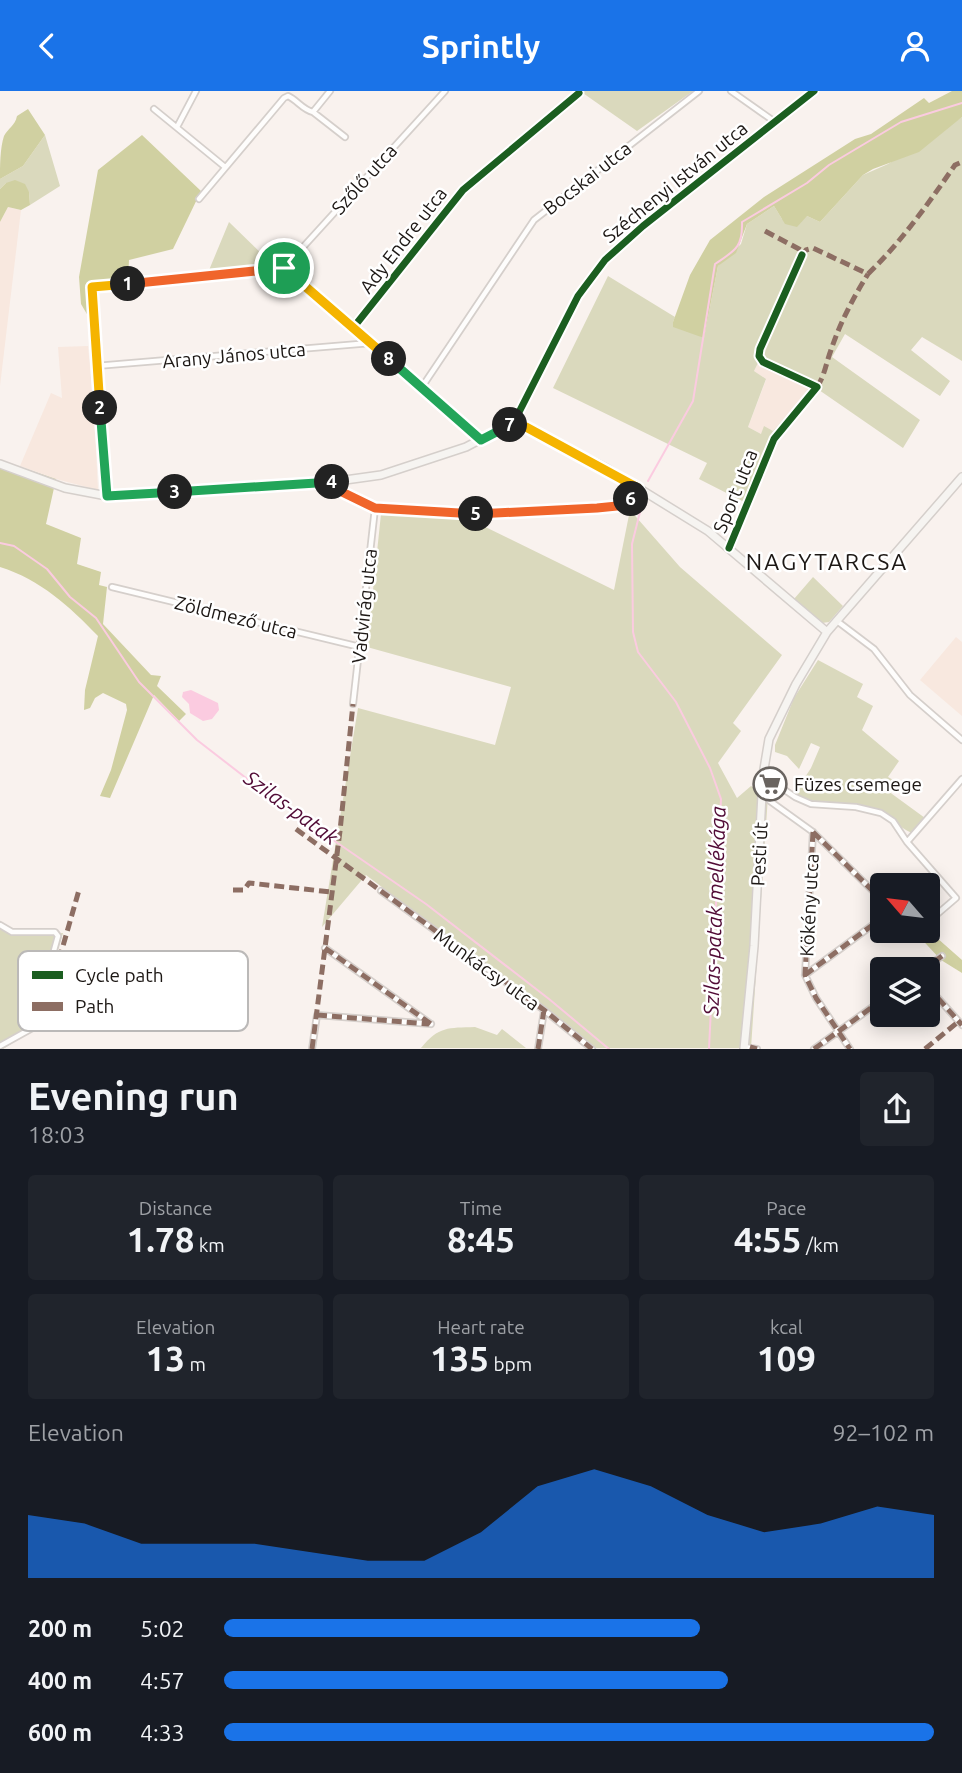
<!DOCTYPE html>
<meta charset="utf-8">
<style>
:root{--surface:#171b24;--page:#20242c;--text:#f1f3f6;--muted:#9ea1a6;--accent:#1a73e8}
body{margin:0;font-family:Ubuntu,sans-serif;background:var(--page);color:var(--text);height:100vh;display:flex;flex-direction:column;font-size:26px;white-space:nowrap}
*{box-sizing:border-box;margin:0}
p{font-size:23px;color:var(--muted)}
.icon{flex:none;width:38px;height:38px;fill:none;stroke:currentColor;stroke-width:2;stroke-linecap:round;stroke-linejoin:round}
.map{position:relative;height:958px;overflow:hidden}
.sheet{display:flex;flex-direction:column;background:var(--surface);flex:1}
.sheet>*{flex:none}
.needle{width:46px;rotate:298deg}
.controls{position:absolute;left:870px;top:782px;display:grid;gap:14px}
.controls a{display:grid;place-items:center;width:70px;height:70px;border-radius:7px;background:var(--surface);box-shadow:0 4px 18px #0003;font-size:35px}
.pin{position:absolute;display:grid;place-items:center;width:60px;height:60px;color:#fff;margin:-30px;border:4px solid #fff;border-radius:50%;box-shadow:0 2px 7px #0007}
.km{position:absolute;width:35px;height:35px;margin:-18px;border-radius:50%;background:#222;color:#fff;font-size:19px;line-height:35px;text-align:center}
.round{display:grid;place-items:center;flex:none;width:74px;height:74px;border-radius:7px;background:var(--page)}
.overview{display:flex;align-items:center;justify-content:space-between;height:119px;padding:0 28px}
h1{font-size:38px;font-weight:600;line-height:52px}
.stats{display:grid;grid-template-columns:repeat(3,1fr);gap:10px;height:119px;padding:7px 28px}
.stats div{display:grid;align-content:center;border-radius:7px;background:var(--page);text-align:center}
.stats b{font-size:35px;font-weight:600}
.stats small{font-size:19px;font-weight:400}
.stats p{font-size:19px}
.chart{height:196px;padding:14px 28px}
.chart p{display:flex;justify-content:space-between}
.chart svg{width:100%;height:126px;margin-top:7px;fill:var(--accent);opacity:.7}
ul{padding:0 28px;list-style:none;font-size:23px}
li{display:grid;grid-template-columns:112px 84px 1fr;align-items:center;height:52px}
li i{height:18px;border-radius:9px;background:var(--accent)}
header{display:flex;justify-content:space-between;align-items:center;height:91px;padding:0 28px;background:var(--accent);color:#fff;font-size:32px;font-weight:600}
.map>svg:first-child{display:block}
</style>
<header><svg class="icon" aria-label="back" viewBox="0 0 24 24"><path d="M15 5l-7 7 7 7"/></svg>Sprintly<svg class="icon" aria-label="person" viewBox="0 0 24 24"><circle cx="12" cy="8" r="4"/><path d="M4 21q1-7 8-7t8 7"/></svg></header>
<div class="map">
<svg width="962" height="958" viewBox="0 0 962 958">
<rect width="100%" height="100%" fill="#f9f2ee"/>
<path fill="#f8e8df" d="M8,116L21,119L0,295V131Z
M88,255L94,318L98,399L56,388L20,375L51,302L62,307L58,256Z
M758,272L810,296L805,304L773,340L761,343L748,336L766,289L754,280Z
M956,546L962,551V625L920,589Z"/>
<path fill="#dad9bd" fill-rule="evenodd" d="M580,0H693L637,40Z
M962,26V270L922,246L911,259L950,290L940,305L845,243L832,266L920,329L903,357L819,299L779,347L750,414L699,388L707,372L553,297L608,185L675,226L673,231L704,247L718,175L741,153L747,133L774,115L782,128L807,125L820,131L863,84L888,73ZM758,272L809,296L805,304L773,340L764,335L761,343L748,336L766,288L754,280Z
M45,44L60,95L30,114L29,101L6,92L0,98V88L23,75Z
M229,131L268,169L281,177L207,184Z
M630,419L680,476L782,564L733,632L741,640L718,672L737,707L751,695L768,705L751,957H594L366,784L322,836L358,617L495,654L511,596L367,556L381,423L471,429L614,499Z
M813,486L843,515L829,531L822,532L794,508Z
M818,569L863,593L857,606L873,615L862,639L899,670L888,686L895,690L888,700L925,727L912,742C899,737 889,724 875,718C849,708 820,720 794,703L811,677L820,656L811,652L799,678L787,665L775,661V654L794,607Z
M0,838L13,845L63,842L34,938L3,958L0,957Z
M475,936L497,944L502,938L526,957H421C439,935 448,937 475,936Z"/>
<path fill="#d0d0a1" d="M952,0H962V26L919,61L873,78L863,84L820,131L807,125L797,136L785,133L774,115L747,133L736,162L718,175L704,247L673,236V231L690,184L710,149L764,106L855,48L871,43L924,7L929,12Z
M28,18L45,44L23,75L0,88C0,75 0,57 4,45C8,37 15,35 17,25Z
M142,44L201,100L173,158L129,169L128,188L89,192L91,230L81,213L79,186L98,79Z
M15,89L25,93L29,101L30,114L21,119L8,116L0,131V98L6,92Z
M0,369L56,388L46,433L81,447L77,473L101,481L99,494L107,496L103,533L151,584L161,585L157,595L186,623L179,630L154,604L110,707L100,705L111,679L127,619L126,613L103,602L95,607L90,617L84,619L85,599L98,545C69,515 41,489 0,476Z
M928,839L962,869V882L941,869L914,840Z"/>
<path fill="#fbcbe0" d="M191,599L218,612L219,619L212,628L203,630L190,622L189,613L182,606L183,601Z"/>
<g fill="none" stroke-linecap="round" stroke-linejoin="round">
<path stroke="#fbcbe0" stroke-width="2" d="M648,390L693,310L715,173C734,160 743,157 742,131L807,92L829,74L901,31L962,12
M642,413L632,453L633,541L638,561L676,611L710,677L721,708L709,958
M0,452L14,455L47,478L70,506L96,527L139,591L197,649L268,704L426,813L549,908L609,958"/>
<defs>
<path id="minor" d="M731,0L775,31
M154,18L225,76
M313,21L345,46
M177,36L196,0
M199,108L284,7L288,5C297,9 303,19 313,21L330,0
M284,177L480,349
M284,177L445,0
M353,237L463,99L579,2
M96,275L371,252
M422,296L534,129L699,0
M513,333L578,205L605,169L643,135L814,0
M338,390L342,401L375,417L485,423L617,415L630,410L638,397
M107,405L92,196L284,177
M729,457L774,348L817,296L763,271L759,265L760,258L802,164
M112,496L360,556
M837,530L874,558L910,604L962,649
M353,613L375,417
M764,685L795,706L811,713L856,716L881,722L893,730L907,751L956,807L928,831
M763,705L813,741L882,809
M813,741L805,884L816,907L850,958
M907,751L962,688
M381,800L544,919L592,958
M0,834L12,841H55L58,845L48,881L55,883L48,912L36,935L0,955
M325,857L431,933
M924,878L942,865
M805,884L882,827
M928,896L962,934
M744,956L757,958
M312,958L317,924L431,933
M538,958L544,920
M814,958L882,909"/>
<path id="secondary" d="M0,373L65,397L107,405L338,390L381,384L466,356L508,334H521L606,377L708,440L827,541
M744,958L754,855L763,684L769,648L796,593L827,541L962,386"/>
</defs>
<use href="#minor" stroke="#d5cfcb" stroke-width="8"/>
<use href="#secondary" stroke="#d5cfcb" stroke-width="10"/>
<use href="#minor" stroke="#fefdfc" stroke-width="4.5"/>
<use href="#secondary" stroke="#f6f4f1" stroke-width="7"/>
<path stroke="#8d6e63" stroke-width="5" stroke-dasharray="10 5" stroke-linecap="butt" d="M765,140L801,159L802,164L806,159L813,157L868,183C902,150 928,113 955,74L962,71
M817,296C825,284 826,272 831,259C840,232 853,207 868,183
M296,738L544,919L592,958
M813,741L805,884L816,907L850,958
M813,741L882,809
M233,799H244L249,792L331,801
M325,857L431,933
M924,878L942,865
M55,883L79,799
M805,884L882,827
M928,896L962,934
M317,924L429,933
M750,956L757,958
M312,958L340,740L353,613
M538,958L544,919
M814,958L882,909
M925,958L958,931"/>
<defs>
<path id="cycleway" d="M353,237L463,99L579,2
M513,333L578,205L605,169L643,135L814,0
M107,405L92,196L284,177
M729,457L774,348L817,296L763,271L759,265L760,258L802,164"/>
</defs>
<use href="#cycleway" stroke="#fff" stroke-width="11"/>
<use href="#cycleway" stroke="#1b5e20" stroke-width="7"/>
</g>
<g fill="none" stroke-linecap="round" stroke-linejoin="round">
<defs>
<path id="split-1" d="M128,193L284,177"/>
<path id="split-2" d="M100,317L92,196L128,193"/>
<path id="split-3" d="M100,317L107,405L175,401"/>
<path id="split-4" d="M175,401L332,391"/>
<path id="split-5" d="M332,391L338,390L342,401L375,417L476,423"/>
<path id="split-6" d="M476,423L597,417L617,415L631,408"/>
<path id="split-7" d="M510,334L526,336L638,397L631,408"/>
<path id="split-8" d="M389,268L481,349L510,334"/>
<path id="split-9" d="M284,177L389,268"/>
</defs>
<use href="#split-1" stroke="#fff" stroke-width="14"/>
<use href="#split-2" stroke="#fff" stroke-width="14"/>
<use href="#split-3" stroke="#fff" stroke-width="14"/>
<use href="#split-4" stroke="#fff" stroke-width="14"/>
<use href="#split-5" stroke="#fff" stroke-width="14"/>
<use href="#split-6" stroke="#fff" stroke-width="14"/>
<use href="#split-7" stroke="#fff" stroke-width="14"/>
<use href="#split-8" stroke="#fff" stroke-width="14"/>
<use href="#split-9" stroke="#fff" stroke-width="14"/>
<use href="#split-1" stroke="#f0652b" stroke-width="9"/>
<use href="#split-2" stroke="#f5b400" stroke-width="9"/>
<use href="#split-3" stroke="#22a559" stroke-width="9"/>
<use href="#split-4" stroke="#22a559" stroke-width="9"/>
<use href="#split-5" stroke="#f0652b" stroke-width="9"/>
<use href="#split-6" stroke="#f0652b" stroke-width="9"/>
<use href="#split-7" stroke="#f5b400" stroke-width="9"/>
<use href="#split-8" stroke="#22a559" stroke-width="9"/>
<use href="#split-9" stroke="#f5b400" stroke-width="9"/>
</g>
<defs>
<symbol id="supermarket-ring" viewBox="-11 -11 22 22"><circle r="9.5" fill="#fff" stroke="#696460" stroke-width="1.5"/><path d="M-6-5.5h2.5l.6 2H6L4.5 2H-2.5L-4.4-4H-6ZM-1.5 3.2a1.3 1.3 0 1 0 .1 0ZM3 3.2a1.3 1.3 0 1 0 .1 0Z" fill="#696460"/></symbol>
</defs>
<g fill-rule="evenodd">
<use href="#supermarket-ring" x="751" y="674" width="38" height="38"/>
</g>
<g text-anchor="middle" stroke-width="5" stroke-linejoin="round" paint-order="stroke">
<g font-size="19" fill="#1c1714" stroke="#fff">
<text transform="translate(587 87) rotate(-38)" y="7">Bocskai utca</text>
<text transform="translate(364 88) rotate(-48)" y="7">Szőlő utca</text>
<text transform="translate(675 91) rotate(-39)" y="7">Széchenyi István utca</text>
<text transform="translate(403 149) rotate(-52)" y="7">Ady Endre utca</text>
<text transform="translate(234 264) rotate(-5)" y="7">Arany János utca</text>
<text transform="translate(735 400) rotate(-68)" y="7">Sport utca</text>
<text transform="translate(364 515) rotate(-84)" y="7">Vadvirág utca</text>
<text transform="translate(236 526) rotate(14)" y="7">Zöldmező utca</text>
<text transform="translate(759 763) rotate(-87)" y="7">Pesti út</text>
<text transform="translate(809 814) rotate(-87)" y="7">Kökény utca</text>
<text transform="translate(487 878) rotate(36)" y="7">Munkácsy utca</text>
</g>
<g font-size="19" fill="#1c1714" stroke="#fff" text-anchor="start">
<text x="794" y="700">Füzes csemege</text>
</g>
<g font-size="21" font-style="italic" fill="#510b36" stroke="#fff">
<text transform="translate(291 717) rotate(36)" y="7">Szilas-patak</text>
<text transform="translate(715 820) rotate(-88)" y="7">Szilas-patak mellékága</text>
</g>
<g font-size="23" letter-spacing="2" fill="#1c1714" stroke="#fff">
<text x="827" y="479">NAGYTARCSA</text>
</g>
</g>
<rect x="18" y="860" width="230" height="80" rx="10" fill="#fff" stroke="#bbb9b8" stroke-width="2"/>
<rect x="32" y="880" width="31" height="8" fill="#1b5e20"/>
<rect x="32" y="911" width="31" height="9" fill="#8d6e63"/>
<g font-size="19" fill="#1c1714">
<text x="75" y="891">Cycle path</text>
<text x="75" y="922">Path</text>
</g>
</svg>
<div class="controls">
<a><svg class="needle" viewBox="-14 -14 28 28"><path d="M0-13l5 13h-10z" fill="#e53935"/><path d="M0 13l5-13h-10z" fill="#9ea1a6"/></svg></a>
<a><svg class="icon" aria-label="layers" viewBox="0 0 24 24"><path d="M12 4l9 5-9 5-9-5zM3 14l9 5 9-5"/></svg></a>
</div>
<div class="pin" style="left:284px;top:177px;background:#1e9e55"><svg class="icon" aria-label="arrive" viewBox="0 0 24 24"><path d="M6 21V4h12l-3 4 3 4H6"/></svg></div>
<b class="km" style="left:128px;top:193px">1</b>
<b class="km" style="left:100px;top:317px">2</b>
<b class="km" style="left:175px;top:401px">3</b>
<b class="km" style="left:332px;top:391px">4</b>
<b class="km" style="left:476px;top:423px">5</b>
<b class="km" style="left:631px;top:408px">6</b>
<b class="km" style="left:510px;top:334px">7</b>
<b class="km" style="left:389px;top:268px">8</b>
</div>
<section class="sheet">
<div class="overview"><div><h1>Evening run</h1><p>18:03</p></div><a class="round"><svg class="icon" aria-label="share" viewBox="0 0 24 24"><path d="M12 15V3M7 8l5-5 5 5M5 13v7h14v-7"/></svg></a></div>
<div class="stats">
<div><p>Distance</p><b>1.78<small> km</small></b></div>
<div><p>Time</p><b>8:45</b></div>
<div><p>Pace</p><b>4:55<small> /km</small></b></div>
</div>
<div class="stats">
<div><p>Elevation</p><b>13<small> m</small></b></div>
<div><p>Heart rate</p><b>135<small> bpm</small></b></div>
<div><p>kcal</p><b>109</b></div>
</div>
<div class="chart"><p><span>Elevation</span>92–102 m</p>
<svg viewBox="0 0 160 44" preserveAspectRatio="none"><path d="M0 44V22L10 25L20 32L30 32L40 32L50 35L60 38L70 38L80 28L90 12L100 6L110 12L120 22L130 28L140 25L150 19L160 22V44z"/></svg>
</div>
<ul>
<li><b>200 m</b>5:02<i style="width:67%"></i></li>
<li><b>400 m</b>4:57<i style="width:71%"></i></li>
<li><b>600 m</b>4:33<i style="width:100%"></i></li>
</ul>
</section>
